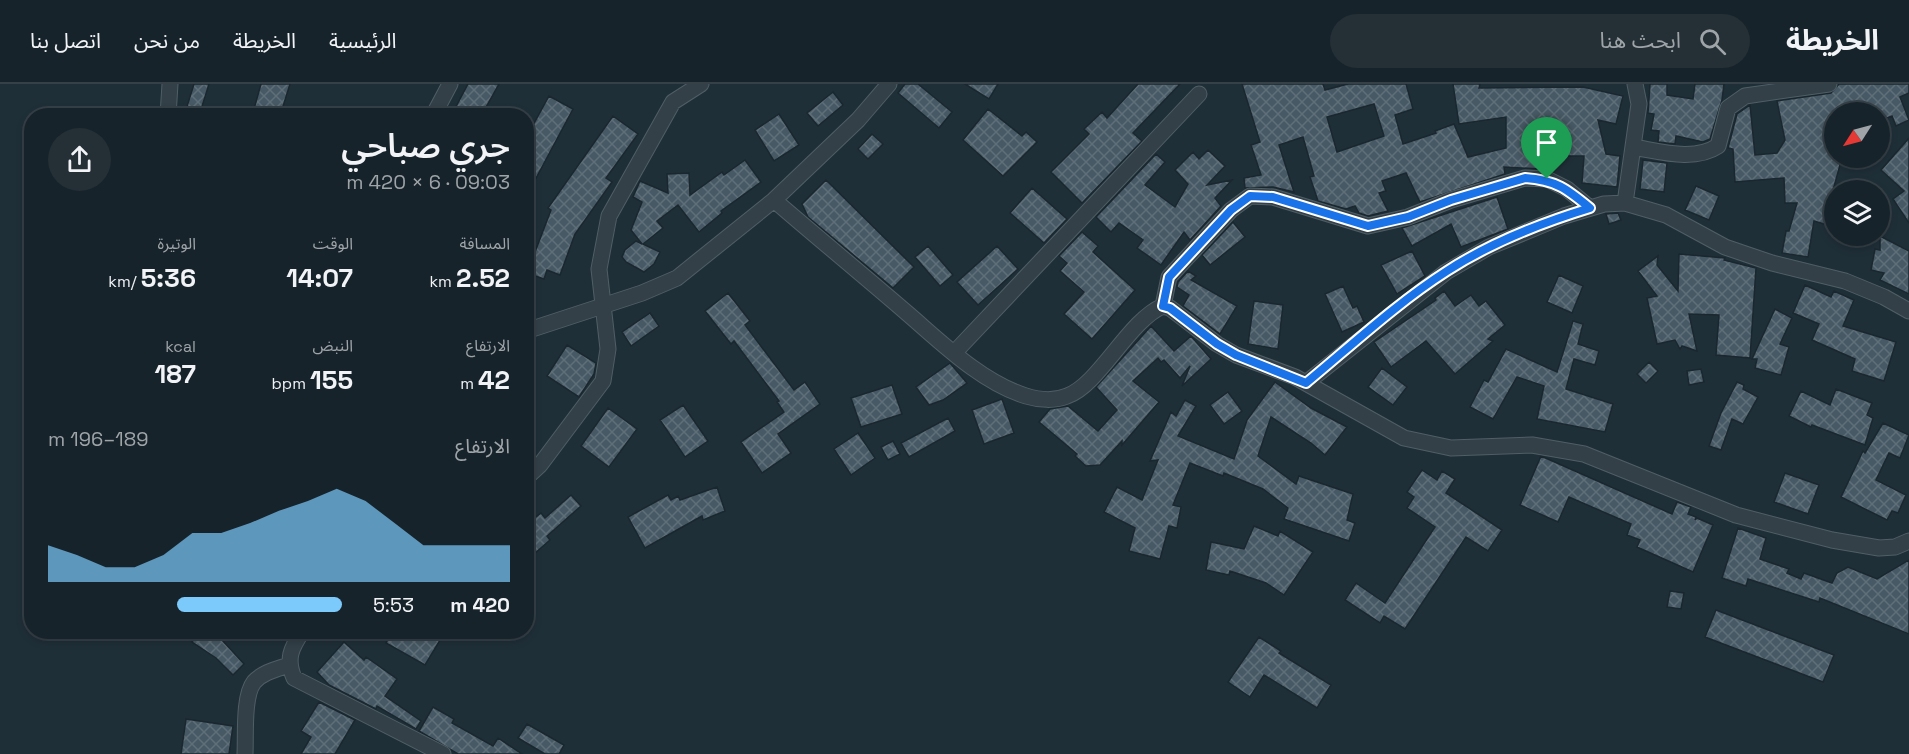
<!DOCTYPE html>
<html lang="ar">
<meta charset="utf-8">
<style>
:root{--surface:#17232a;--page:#242f36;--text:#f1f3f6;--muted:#9ea4a8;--line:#364047;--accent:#7cc9fb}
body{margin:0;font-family:"Space Grotesk","Noto Sans Arabic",sans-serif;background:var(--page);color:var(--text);direction:rtl;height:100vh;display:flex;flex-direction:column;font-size:22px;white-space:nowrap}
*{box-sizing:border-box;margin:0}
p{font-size:20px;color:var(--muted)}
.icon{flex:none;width:33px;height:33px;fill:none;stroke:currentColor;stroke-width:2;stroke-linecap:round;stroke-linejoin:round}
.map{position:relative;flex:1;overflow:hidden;direction:ltr}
.side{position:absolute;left:24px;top:24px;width:510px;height:531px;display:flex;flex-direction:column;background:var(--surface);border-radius:24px;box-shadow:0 3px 9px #0003,0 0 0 2px var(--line);direction:rtl}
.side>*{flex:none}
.needle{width:39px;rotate:234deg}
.buttons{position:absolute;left:1824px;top:18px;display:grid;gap:12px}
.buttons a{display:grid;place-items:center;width:66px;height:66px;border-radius:50%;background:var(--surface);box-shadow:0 3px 9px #0003,0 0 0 2px var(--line);font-size:30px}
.pin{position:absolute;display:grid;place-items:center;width:51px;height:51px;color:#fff;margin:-62px -26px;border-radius:50% 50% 50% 0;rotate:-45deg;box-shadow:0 0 6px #0007}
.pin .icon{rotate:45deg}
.round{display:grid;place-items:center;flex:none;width:63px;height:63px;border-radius:32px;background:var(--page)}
.summary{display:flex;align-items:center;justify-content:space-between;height:102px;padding:0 24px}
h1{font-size:33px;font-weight:600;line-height:45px}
.stats{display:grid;grid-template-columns:repeat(3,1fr);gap:9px;height:102px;padding:6px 24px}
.stats div{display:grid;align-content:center}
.stats b{font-size:26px;font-weight:600}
.stats small{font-size:16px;font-weight:400}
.stats p{font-size:16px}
.chart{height:168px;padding:12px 24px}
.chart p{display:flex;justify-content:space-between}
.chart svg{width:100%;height:108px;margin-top:6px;fill:var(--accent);opacity:.7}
ul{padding:0 24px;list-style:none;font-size:20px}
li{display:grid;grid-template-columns:96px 72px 1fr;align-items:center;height:45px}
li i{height:15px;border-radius:8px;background:var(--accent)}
header{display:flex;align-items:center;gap:36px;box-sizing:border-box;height:84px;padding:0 30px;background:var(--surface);border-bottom:2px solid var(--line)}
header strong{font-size:28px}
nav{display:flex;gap:33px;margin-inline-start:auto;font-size:21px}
.search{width:420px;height:54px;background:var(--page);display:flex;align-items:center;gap:15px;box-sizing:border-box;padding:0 21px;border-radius:33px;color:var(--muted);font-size:22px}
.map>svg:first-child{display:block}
</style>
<header>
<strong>الخريطة</strong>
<div class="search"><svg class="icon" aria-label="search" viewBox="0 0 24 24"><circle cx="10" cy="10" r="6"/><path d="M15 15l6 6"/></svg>ابحث هنا</div>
<nav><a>الرئيسية</a><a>الخريطة</a><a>من نحن</a><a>اتصل بنا</a></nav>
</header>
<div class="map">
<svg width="1909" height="670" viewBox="0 0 1909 670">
<defs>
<pattern id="building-cross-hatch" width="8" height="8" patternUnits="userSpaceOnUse" patternTransform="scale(1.5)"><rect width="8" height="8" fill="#475964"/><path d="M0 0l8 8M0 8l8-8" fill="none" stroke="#5f6f79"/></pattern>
</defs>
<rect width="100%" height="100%" fill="#1f2f38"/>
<path fill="url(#building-cross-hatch)" stroke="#1a272f" stroke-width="1.5" fill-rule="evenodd" d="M194,0H209L199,32H184Z
M261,0H290L280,32H252Z
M468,0H499L481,32H451Z
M905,0H918L952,28L939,44L898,9Z
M965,0H998L989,15Z
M1138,0H1180L1133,49L1142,57L1082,119L1051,88L1089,50L1084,45L1102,28L1107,34Z
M1242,0H1323L1325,6L1348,0H1406L1413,25L1395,31L1403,60L1436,49L1435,47L1454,40L1468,73L1506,64V33L1459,40L1453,0H1480L1479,4L1583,3L1623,12L1616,40L1598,36L1606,70L1620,72L1617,103L1582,99L1584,72H1540V85L1504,83L1505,90L1420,118L1406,89L1382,97L1386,107L1379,109L1388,127L1368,132L1359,129L1355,122L1346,125L1318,117L1310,93L1314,92L1303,53L1279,61L1294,108L1273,103L1245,104L1244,94L1261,91L1251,61L1260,58ZM1374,20L1384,52L1337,68L1327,33Z
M1650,0H1667V11L1693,15L1695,0H1724L1722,16L1710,55L1703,58L1676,52L1675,60L1658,58L1659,47L1651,46L1654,30L1648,29Z
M1839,0H1909V9L1900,13L1909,36L1896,42L1892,32L1882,36L1877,24L1834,28V74H1842L1833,106L1834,143L1814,137L1808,173L1782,169L1786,147H1789L1797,119H1785L1784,94L1735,98L1733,65L1728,64L1737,30L1750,21L1755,71L1777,69L1785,56L1777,17L1831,9Z
M833,8L843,21L818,42L807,29Z
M549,12L573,25L535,96L526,91V54Z
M988,25L1022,52L1026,48L1037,58L1003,92L963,56Z
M779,30L799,61L774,77L755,46Z
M613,32L638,50L606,94L612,98L575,150L560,191L547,186L544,195L527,189L551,126L548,124Z
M872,50L883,60L868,75L858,65Z
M1909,54V139L1893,115L1904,107L1881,86Z
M1208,66L1225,82L1207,101L1232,96L1215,114L1221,122L1190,156L1184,148L1161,181L1137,164L1143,156L1119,139L1111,148L1096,133L1156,70L1165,78L1145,101L1175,123L1188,100L1175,86L1193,68L1199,75Z
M745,76L761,98L721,127L722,129L699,148L678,121L657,137L663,144L643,160L660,168L654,180L644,188L626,178L622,173L625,166L636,157L642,160L631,146L642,118L633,113L640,97L668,109L667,90L689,89L690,111L722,88L724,91Z
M1643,76L1667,79L1664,108L1640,105Z
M826,96L914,183L893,204L808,133L802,120Z
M1696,102L1719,112L1709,136L1685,126Z
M1032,104L1067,135L1044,159L1010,129Z
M1497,113L1508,145L1461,163L1451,140L1412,162L1402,144Z
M1618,129L1621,136L1609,140L1606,130Z
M1233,138L1245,153L1210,181L1202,171Z
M1082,148L1098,162L1093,168L1135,206L1092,255L1064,230L1084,208L1060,187L1067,179L1059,172Z
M1880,152L1909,167V210L1880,196L1884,189L1871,186L1875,165L1880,166Z
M928,162L953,191L940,202L915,173Z
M997,162L1018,185L978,221L957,198Z
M1412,167L1425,192L1397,210L1381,181Z
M1679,170L1725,174L1724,176L1756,184L1750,274L1716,271L1719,231L1689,230L1697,267L1682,262L1680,265L1675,256L1657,260L1647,214L1657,212L1638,187L1658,172L1657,181L1678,207Z
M1188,187L1196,192L1191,196L1237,222L1220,250L1183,222L1189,211L1177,203L1178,198Z
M1559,191L1583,202L1572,229L1547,218Z
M1805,201L1831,213L1834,207L1854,216L1843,242L1896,258L1884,297L1852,287L1855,275L1812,256L1819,240L1793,229Z
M1343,202L1353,224L1357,222L1364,238L1342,248L1325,210Z
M1444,207L1455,222L1471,211L1479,222L1486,217L1505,241L1488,255L1493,257L1455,290L1426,257L1391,283L1374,258L1436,216L1435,214Z
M728,209L750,237L745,241L794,306L805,298L820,320L778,350L791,369L762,389L741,358L784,328L777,318L779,317L734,257L731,260L705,227Z
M1254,217L1283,221L1278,265L1248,260Z
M1775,225L1792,234L1780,260L1789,263L1781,291L1755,284L1757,275H1752Z
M650,229L659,242L631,262L622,248Z
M1573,237L1583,240L1578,260L1599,267L1595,281L1574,275L1566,305L1613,320L1605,348L1537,335L1544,302L1517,293L1493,335L1470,323L1484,296L1488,298L1506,265L1557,288Z
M1151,242L1174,267L1191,252L1211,275L1182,302L1190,282L1180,294L1164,276L1161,278L1158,274L1133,297L1159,318L1122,361V357L1100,381L1086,382L1075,372L1077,370L1039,338L1050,325L1068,322L1098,347L1117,326L1096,303Z
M567,261L596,279L594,290L579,313L547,292Z
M1649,278L1658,287L1646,299L1637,290Z
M950,279L967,299L943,316L929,321L916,303Z
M1382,284L1407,303L1393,321L1368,303Z
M1701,285L1704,298L1689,301L1687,287Z
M1275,298L1311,324L1347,343L1325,371L1311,359L1271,333L1258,372L1296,400L1299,392L1353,410L1347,436L1355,439L1349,457L1284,435L1288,424L1263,405L1224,389L1223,392L1190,379L1173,421L1181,423L1177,444L1169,442L1160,475L1129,467L1135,444L1104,428L1117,403L1142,416L1158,376L1150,377L1171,328L1176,332L1185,316L1196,322L1178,352L1234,375L1247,336Z
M1737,298L1744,301L1743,305L1758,313L1743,340L1732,335L1721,366L1709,362L1721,329Z
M892,301L902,330L861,343L851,314Z
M1836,305L1872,319L1867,331L1873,334L1865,361L1812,341L1811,343L1789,332L1801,307L1830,321Z
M1228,308L1242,327L1224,340L1210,321Z
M1002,315L1014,349L984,360L972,326Z
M683,321L708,357L685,373L660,336Z
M608,324L637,345L609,383L581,362Z
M948,334L955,347L909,373L901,359Z
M1883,339L1909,351L1900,374L1889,369L1876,396L1906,411L1898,429L1892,427L1887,436L1841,413L1863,367L1865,369Z
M858,349L875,374L851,391L834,365Z
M893,357L900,370L888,376L881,363Z
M1541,372L1672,430L1677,418L1691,423L1688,430L1696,433L1695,436L1697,434L1713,441L1693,488L1637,463L1640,456L1627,451L1631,440L1569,413L1558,438L1520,421Z
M1422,386L1437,396L1442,387L1455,395L1446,409L1502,446L1488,467L1466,453L1405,545L1384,532L1380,539L1345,516L1356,499L1385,519L1435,443L1407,424L1414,413L1407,408Z
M1785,389L1819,401L1808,430L1774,418Z
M717,403L725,427L703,436L702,432L645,464L628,433L668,411L671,416L678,412L680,416Z
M571,411L581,422L547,452L550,456L526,477V441L541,429L545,434Z
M1254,442L1278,452L1280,447L1313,468L1284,511L1266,499L1230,487L1229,491L1206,486L1211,458L1244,465Z
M1738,444L1766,454L1760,475L1789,485L1787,489L1801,495L1804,489L1832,499L1837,489L1848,483L1877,495L1909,476V550L1820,514L1819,518L1748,495L1746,502L1722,494Z
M1670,507L1684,509L1681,525L1667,523Z
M1716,526L1834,571L1823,598L1705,553Z
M199,548H209L222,556L244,580L233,591L216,574L192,558Z
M392,548H445L425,581L386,559Z
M1259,553L1281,567L1279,569L1331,601L1317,624L1264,591L1250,613L1228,598Z
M344,558L364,576L366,573L397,595L385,612L421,637L416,645L377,622L376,625L329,601L317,588Z
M319,618L355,636L335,670H301L311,653L301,647Z
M433,623L454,635L452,639L493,662L498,654L522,670H458L419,647Z
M186,635L233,642L229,670H181Z
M527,640L564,661L559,670H545L518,654Z"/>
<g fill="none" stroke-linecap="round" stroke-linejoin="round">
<defs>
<path id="street" d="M168,32L170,0
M433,32L450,0
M1633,63C1659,67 1694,78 1718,62L1728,24L1745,12L1829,0
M774,116C818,154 863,191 907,229C942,259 981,298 1026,312C1039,316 1055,317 1067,312C1099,301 1129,236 1163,222L1170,224L1217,260L1236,271L1295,293L1404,354L1451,364L1532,361L1584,370L1736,431L1832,456L1879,464L1895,463L1909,457
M1625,119L1639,20L1635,0
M1163,222L1169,193L1231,126L1250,112L1273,113L1368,142L1408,133L1451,116L1525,94L1547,95L1567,105L1590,124
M526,247L642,209L677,194L774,116L858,36L889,0
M954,269L1199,10
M1306,299L1446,188L1489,163L1564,132L1604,120L1625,119L1666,131L1725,163L1772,179L1845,197L1884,213L1909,227
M526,394L540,381L603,297L608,265L599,185L609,132L673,18L701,0
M302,548C291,564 286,575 294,594L443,670
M245,670C246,652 243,612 254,598C263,588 277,585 289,581"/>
</defs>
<use href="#street" stroke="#505e66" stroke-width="17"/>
<use href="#street" stroke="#334048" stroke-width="15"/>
</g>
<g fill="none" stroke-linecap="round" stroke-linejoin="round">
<defs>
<path id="route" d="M1525,94C1556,96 1567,105 1590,124C1541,139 1490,159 1447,187C1397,219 1352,261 1306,299L1236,271L1217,260L1170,224L1163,222L1169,193L1231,126L1250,112L1273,113L1368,142L1408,133L1451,116Z"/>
</defs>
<use href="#route" stroke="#fff" stroke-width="12"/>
<use href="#route" stroke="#1a73e8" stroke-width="8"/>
</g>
</svg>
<div class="buttons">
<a><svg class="needle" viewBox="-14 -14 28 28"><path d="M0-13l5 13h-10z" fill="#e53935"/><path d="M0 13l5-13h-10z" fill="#9ea4a8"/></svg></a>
<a><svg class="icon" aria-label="layers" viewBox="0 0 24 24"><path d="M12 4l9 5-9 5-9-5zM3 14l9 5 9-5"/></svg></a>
</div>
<div class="pin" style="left:1547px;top:95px;background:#1e9e55"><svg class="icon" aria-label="arrive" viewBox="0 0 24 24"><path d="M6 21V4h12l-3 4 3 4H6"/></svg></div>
<section class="side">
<div class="summary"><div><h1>جري صباحي</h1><p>09:03 · 6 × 420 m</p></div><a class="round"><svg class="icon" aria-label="share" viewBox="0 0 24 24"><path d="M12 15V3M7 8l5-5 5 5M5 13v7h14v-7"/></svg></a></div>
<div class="stats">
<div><p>المسافة</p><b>2.52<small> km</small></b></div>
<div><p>الوقت</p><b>14:07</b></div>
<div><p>الوتيرة</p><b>5:36<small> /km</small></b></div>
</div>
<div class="stats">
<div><p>الارتفاع</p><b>42<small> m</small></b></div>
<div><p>النبض</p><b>155<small> bpm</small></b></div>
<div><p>kcal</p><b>187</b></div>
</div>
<div class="chart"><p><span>الارتفاع</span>189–196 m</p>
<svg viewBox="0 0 160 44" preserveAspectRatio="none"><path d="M0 44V29L10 33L20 38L30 38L40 33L50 24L60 24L70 20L80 15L90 11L100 6L110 11L120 20L130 29L140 29L150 29L160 29V44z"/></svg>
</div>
<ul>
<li><b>420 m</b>5:53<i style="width:56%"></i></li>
</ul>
</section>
</div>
